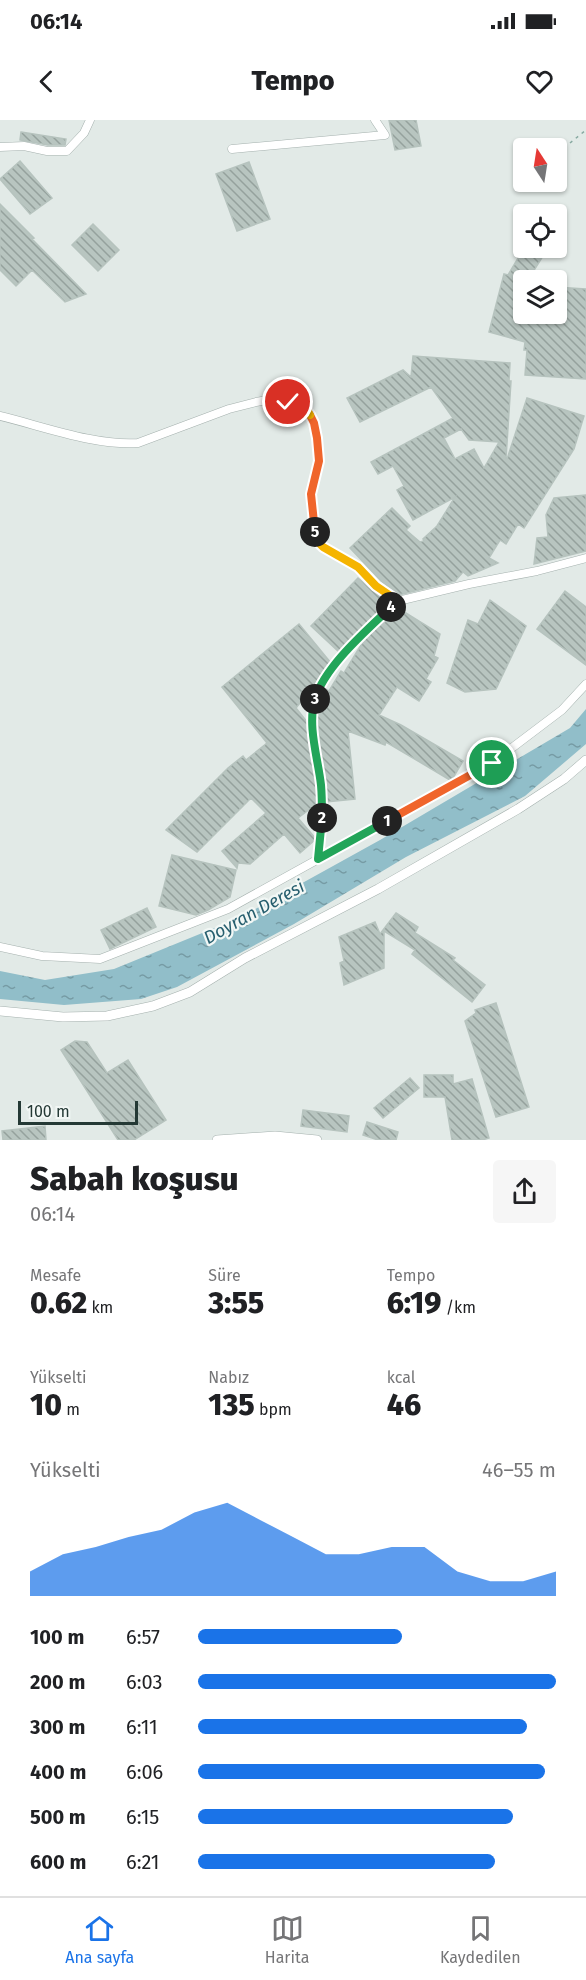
<!DOCTYPE html>
<html lang="tr">
<meta charset="utf-8">
<style>
:root{--surface:#fff;--page:#f6f6f6;--text:#202124;--muted:#757577;--line:#e0e0e0;--accent:#1a73e8}
body{margin:0;font-family:"Fira Sans",sans-serif;background:var(--page);color:var(--text);height:100vh;display:flex;flex-direction:column;font-size:22px;white-space:nowrap}
*{box-sizing:border-box;margin:0}
p{font-size:20px;color:var(--muted)}
.icon{flex:none;width:33px;height:33px;fill:none;stroke:currentColor;stroke-width:2;stroke-linecap:round;stroke-linejoin:round}
.map{position:relative;height:1020px;overflow:hidden}
.side{display:flex;flex-direction:column;background:var(--surface);flex:1}
.side>*{flex:none}
.needle{width:39px;rotate:348deg}
.buttons{position:absolute;left:513px;top:18px;display:grid;gap:12px}
.buttons a{display:grid;place-items:center;width:54px;height:54px;border-radius:6px;background:var(--surface);box-shadow:0 2px 4px #0004;font-size:30px}
.scale{position:absolute;left:18px;bottom:15px;width:120px;box-sizing:border-box;padding-left:6px;border:3px solid #243935;border-top:0;font-size:16px;line-height:21px;white-space:nowrap;color:#243935;-webkit-text-stroke:4px #f2f7f5;paint-order:stroke}
.pin{position:absolute;display:grid;place-items:center;width:51px;height:51px;color:#fff;margin:-26px;border:3px solid #fff;border-radius:50%;box-shadow:0 2px 6px #0007}
.km{position:absolute;width:30px;height:30px;margin:-15px;border-radius:50%;background:#222;color:#fff;font-size:16px;line-height:30px;text-align:center}
.round{display:grid;place-items:center;flex:none;width:63px;height:63px;border-radius:6px;background:var(--page)}
.summary{display:flex;align-items:center;justify-content:space-between;height:102px;padding:0 30px}
h1{font-size:33px;font-weight:800;line-height:45px}
.metrics{display:grid;grid-template-columns:repeat(3,1fr);gap:9px;height:102px;padding:6px 30px}
.metrics div{display:grid;align-content:center}
.metrics b{font-size:30px;font-weight:800}
.metrics small{font-size:16px;font-weight:400}
.metrics p{font-size:16px}
.chart{height:168px;padding:12px 30px}
.chart p{display:flex;justify-content:space-between}
.chart svg{width:100%;height:108px;margin-top:6px;fill:var(--accent);opacity:.7}
ul{padding:0 30px;list-style:none;font-size:20px}
li{display:grid;grid-template-columns:96px 72px 1fr;align-items:center;height:45px}
li i{height:15px;border-radius:8px;background:var(--accent)}
.status{display:flex;justify-content:space-between;align-items:center;height:42px;padding:0 30px;background:var(--surface);direction:ltr}
.status svg{height:16px;fill:currentColor}
header{display:flex;justify-content:space-between;align-items:center;height:78px;padding:0 30px;background:var(--surface);font-size:27px;font-weight:800}
.dock{display:flex;justify-content:space-around;align-items:center;height:84px;border-top:2px solid var(--line);background:var(--surface);font-size:16px;color:var(--muted)}
.dock a{display:grid;justify-items:center;gap:3px}
.dock .on{color:var(--accent)}
.map>svg:first-child{display:block}
</style>
<div class="status"><b>06:14</b><svg viewBox="0 0 49 12"><path d="M0 12V9h3v3zM5 12V6h3v6zM10 12V3h3v9zM15 12V0h3v12zM26 1h20v11H26zM47 4h2v5h-2z"/></svg></div>
<header><svg class="icon" aria-label="back" viewBox="0 0 24 24"><path d="M15 5l-7 7 7 7"/></svg>Tempo<svg class="icon" aria-label="heart" viewBox="0 0 24 24"><path d="M12 20l-8-8c-3-5 5-10 8-4 3-6 11-1 8 4z"/></svg></header>
<div class="map">
<svg width="586" height="1020" viewBox="0 0 586 1020">
<defs>
<pattern id="water-ripples" width="26" height="14" patternUnits="userSpaceOnUse" patternTransform="scale(1.5)"><rect width="26" height="14" fill="#91bec9"/><path d="M2 4q2-2 4 0t4 0M15 11q2-2 4 0t4 0" fill="none" stroke="#769ba4"/></pattern>
<pattern id="building-back-hatch" width="6" height="6" patternUnits="userSpaceOnUse" patternTransform="scale(1.5)"><rect width="6" height="6" fill="#b8c5c0"/><path d="M-1 5l2 2M0 0l6 6M5-1l2 2" fill="none" stroke="#95a19d"/></pattern>
</defs>
<rect width="100%" height="100%" fill="#e2eae7"/>
<path fill="url(#water-ripples)" d="M586,589V624L525,676L406,737L294,804L177,867L141,879L64,885L0,879V851L45,860L114,849L239,798L380,720L570,608Z"/>
<path fill="url(#building-back-hatch)" stroke="#b6c3be" stroke-width="1.5" fill-rule="evenodd" d="M389,0H416L421,26L395,30Z
M21,12L66,19L65,25H48L20,20Z
M20,41L52,78L30,94L0,59Z
M249,42L270,99L237,111L216,54Z
M0,84L34,118L32,119L86,174L65,182L32,150L16,166L0,150Z
M93,104L119,130L98,151L72,125Z
M524,128H548L528,160L524,159V194H556V167L586,169V259L525,255L527,230H524L525,222L489,212L504,154L508,155Z
M413,236L510,243L509,261H511L506,339H507L527,278L584,296L574,329L524,408L518,404L506,424L500,420L489,438L498,443L468,456L463,452L455,461L399,475L381,461L350,428L392,388L410,406L406,410L420,422L424,421L423,419L437,406L455,377L413,400L397,370L404,366L393,346L378,354L371,342L453,298L431,267L360,302L347,278L403,250L411,257ZM461,309L469,320L499,322L484,348L474,329L455,339L444,318Z
M586,375V431L534,444L537,418L548,417L546,395L554,378Z
M358,458L388,483L340,533L311,506Z
M565,471L586,487V545L537,509Z
M490,480L526,506L496,569L465,572L447,563L468,500L478,504Z
M401,490L440,514L434,536L438,538L426,559L431,562L419,581L397,567L379,595L401,605L463,641L453,658L450,660L386,622L385,625L348,611L355,679L326,682L317,598L325,569L329,571L341,551L344,553L367,515Z
M299,504L331,543L296,588L308,603L318,683L298,698L316,719L300,733L284,714L250,744L238,743L237,748L222,731L266,693L251,678L197,732L166,710L228,648L243,636L246,640L267,623L222,567Z
M172,735L236,750L230,777L208,790L196,795L159,786Z
M147,788L156,807L110,829L101,810Z
M396,793L418,807L415,813L455,838L453,840L485,865L472,882L412,834L415,830L384,811V848L344,865L340,843L344,841L339,817L375,802L380,814Z
M496,883L529,987L496,997L465,901L476,893L475,890Z
M75,921L87,922L107,953L128,940L166,1000L134,1020H118L61,930Z
M424,955H453V964L472,959L489,1018L482,1020H452L445,977H424Z
M410,958L419,968L383,998L374,988Z
M303,990L349,996L347,1012L301,1006Z
M367,1002L398,1012L396,1020H378L363,1015Z
M45,1006L46,1020H3L2,1011Z"/>
<g fill="none" stroke-linecap="round" stroke-linejoin="round">
<defs>
<path id="service" d="M318,738C322,714 324,690 321,665C319,640 310,613 313,588C317,553 373,504 397,481"/>
<path id="minor" d="M0,27L24,26L47,31H67L84,13L90,0
M232,29L385,15L375,0
M0,296C42,306 95,326 138,323L229,289L256,282L273,279L298,285L307,290L314,303L317,318L319,341L311,374L314,410L317,421L323,427L358,447L377,466L398,481L469,464L537,451L586,438
M0,827L42,836L100,839L228,789L492,643L562,590L586,564"/>
<path id="tertiary" d="M0,891L63,897L107,896L153,886L190,872L245,838L378,769L518,689L564,659L586,640
M217,1020L275,1016L317,1020"/>
</defs>
<use href="#service" stroke="#a5b1ae" stroke-width="5"/>
<use href="#minor" stroke="#a5b1ae" stroke-width="9"/>
<use href="#tertiary" stroke="#a5b1ae" stroke-width="10"/>
<path stroke="#87aaa1" stroke-width="1.5" stroke-dasharray="3 4.5" stroke-linecap="butt" d="M570,23L586,10"/>
<use href="#service" stroke="#fff" stroke-width="4"/>
<use href="#minor" stroke="#fff" stroke-width="8"/>
<use href="#tertiary" stroke="#fff" stroke-width="9"/>
</g>
<g fill="none" stroke-linecap="round" stroke-linejoin="round">
<defs>
<path id="split-1" d="M387,701L492,643"/>
<path id="split-2" d="M322,698L318,739L387,701"/>
<path id="split-3" d="M315,579C307,606 318,638 321,665C322,676 322,687 322,698"/>
<path id="split-4" d="M315,579C325,546 366,511 391,487"/>
<path id="split-5" d="M315,412L317,421L323,427L358,447L376,466L398,481L391,487"/>
<path id="split-6" d="M310,295L314,303L317,318L319,341L311,374L315,412"/>
<path id="split-7" d="M288,282L307,290L310,295"/>
</defs>
<use href="#split-1" stroke="#fff" stroke-width="12"/>
<use href="#split-2" stroke="#fff" stroke-width="12"/>
<use href="#split-3" stroke="#fff" stroke-width="12"/>
<use href="#split-4" stroke="#fff" stroke-width="12"/>
<use href="#split-5" stroke="#fff" stroke-width="12"/>
<use href="#split-6" stroke="#fff" stroke-width="12"/>
<use href="#split-7" stroke="#fff" stroke-width="12"/>
<use href="#split-1" stroke="#f0652b" stroke-width="8"/>
<use href="#split-2" stroke="#22a559" stroke-width="8"/>
<use href="#split-3" stroke="#22a559" stroke-width="8"/>
<use href="#split-4" stroke="#22a559" stroke-width="8"/>
<use href="#split-5" stroke="#f5b400" stroke-width="8"/>
<use href="#split-6" stroke="#f0652b" stroke-width="8"/>
<use href="#split-7" stroke="#f5b400" stroke-width="8"/>
</g>
<g text-anchor="middle" stroke-width="4.5" stroke-linejoin="round" paint-order="stroke">
<g font-size="18" font-style="italic" fill="#265e6e" stroke="#f2f7f5">
<text transform="translate(254 792) rotate(-29)" y="6">Doyran Deresi</text>
</g>
</g>
</svg>
<div class="buttons">
<a><svg class="needle" viewBox="-14 -14 28 28"><path d="M0-13l5 13h-10z" fill="#e53935"/><path d="M0 13l5-13h-10z" fill="#757577"/></svg></a>
<a><svg class="icon" aria-label="locate" viewBox="0 0 24 24"><circle cx="12" cy="12" r="6"/><path d="M12 2v4M12 18v4M2 12h4M18 12h4"/></svg></a>
<a><svg class="icon" aria-label="layers" viewBox="0 0 24 24"><path d="M12 4l9 5-9 5-9-5zM3 14l9 5 9-5"/></svg></a>
</div>
<div class="scale">100 m</div>
<div class="pin" style="left:492px;top:643px;background:#1e9e55"><svg class="icon" aria-label="arrive" viewBox="0 0 24 24"><path d="M6 21V4h12l-3 4 3 4H6"/></svg></div>
<div class="pin" style="left:288px;top:282px;background:#d93025"><svg class="icon" aria-label="check" viewBox="0 0 24 24"><path d="M5 12l5 5 9-10"/></svg></div>
<b class="km" style="left:387px;top:701px">1</b>
<b class="km" style="left:322px;top:698px">2</b>
<b class="km" style="left:315px;top:579px">3</b>
<b class="km" style="left:391px;top:487px">4</b>
<b class="km" style="left:315px;top:412px">5</b>
</div>
<section class="side">
<div class="summary"><div><h1>Sabah koşusu</h1><p>06:14</p></div><a class="round"><svg class="icon" aria-label="share" viewBox="0 0 24 24"><path d="M12 15V3M7 8l5-5 5 5M5 13v7h14v-7"/></svg></a></div>
<div class="metrics">
<div><p>Mesafe</p><b>0.62<small> km</small></b></div>
<div><p>Süre</p><b>3:55</b></div>
<div><p>Tempo</p><b>6:19<small> /km</small></b></div>
</div>
<div class="metrics">
<div><p>Yükselti</p><b>10<small> m</small></b></div>
<div><p>Nabız</p><b>135<small> bpm</small></b></div>
<div><p>kcal</p><b>46</b></div>
</div>
<div class="chart"><p><span>Yükselti</span>46–55 m</p>
<svg viewBox="0 0 160 44" preserveAspectRatio="none"><path d="M0 44V34L10 27L20 24L30 20L40 17L50 10L60 6L70 13L80 20L90 27L100 27L110 24L120 24L130 34L140 38L150 38L160 34V44z"/></svg>
</div>
<ul>
<li><b>100 m</b>6:57<i style="width:57%"></i></li>
<li><b>200 m</b>6:03<i style="width:100%"></i></li>
<li><b>300 m</b>6:11<i style="width:92%"></i></li>
<li><b>400 m</b>6:06<i style="width:97%"></i></li>
<li><b>500 m</b>6:15<i style="width:88%"></i></li>
<li><b>600 m</b>6:21<i style="width:83%"></i></li>
</ul>
</section>
<nav class="dock">
<a class="on"><svg class="icon" aria-label="home" viewBox="0 0 24 24"><path d="M3 11l9-7 9 7M6 9v11h12V9"/></svg>Ana sayfa</a>
<a><svg class="icon" aria-label="map" viewBox="0 0 24 24"><path d="M3 6l6-2 6 2 6-2v14l-6 2-6-2-6 2zM9 4v14M15 6v14"/></svg>Harita</a>
<a><svg class="icon" aria-label="saved" viewBox="0 0 24 24"><path d="M7 4h10v16l-5-4-5 4z"/></svg>Kaydedilen</a>
</nav>
